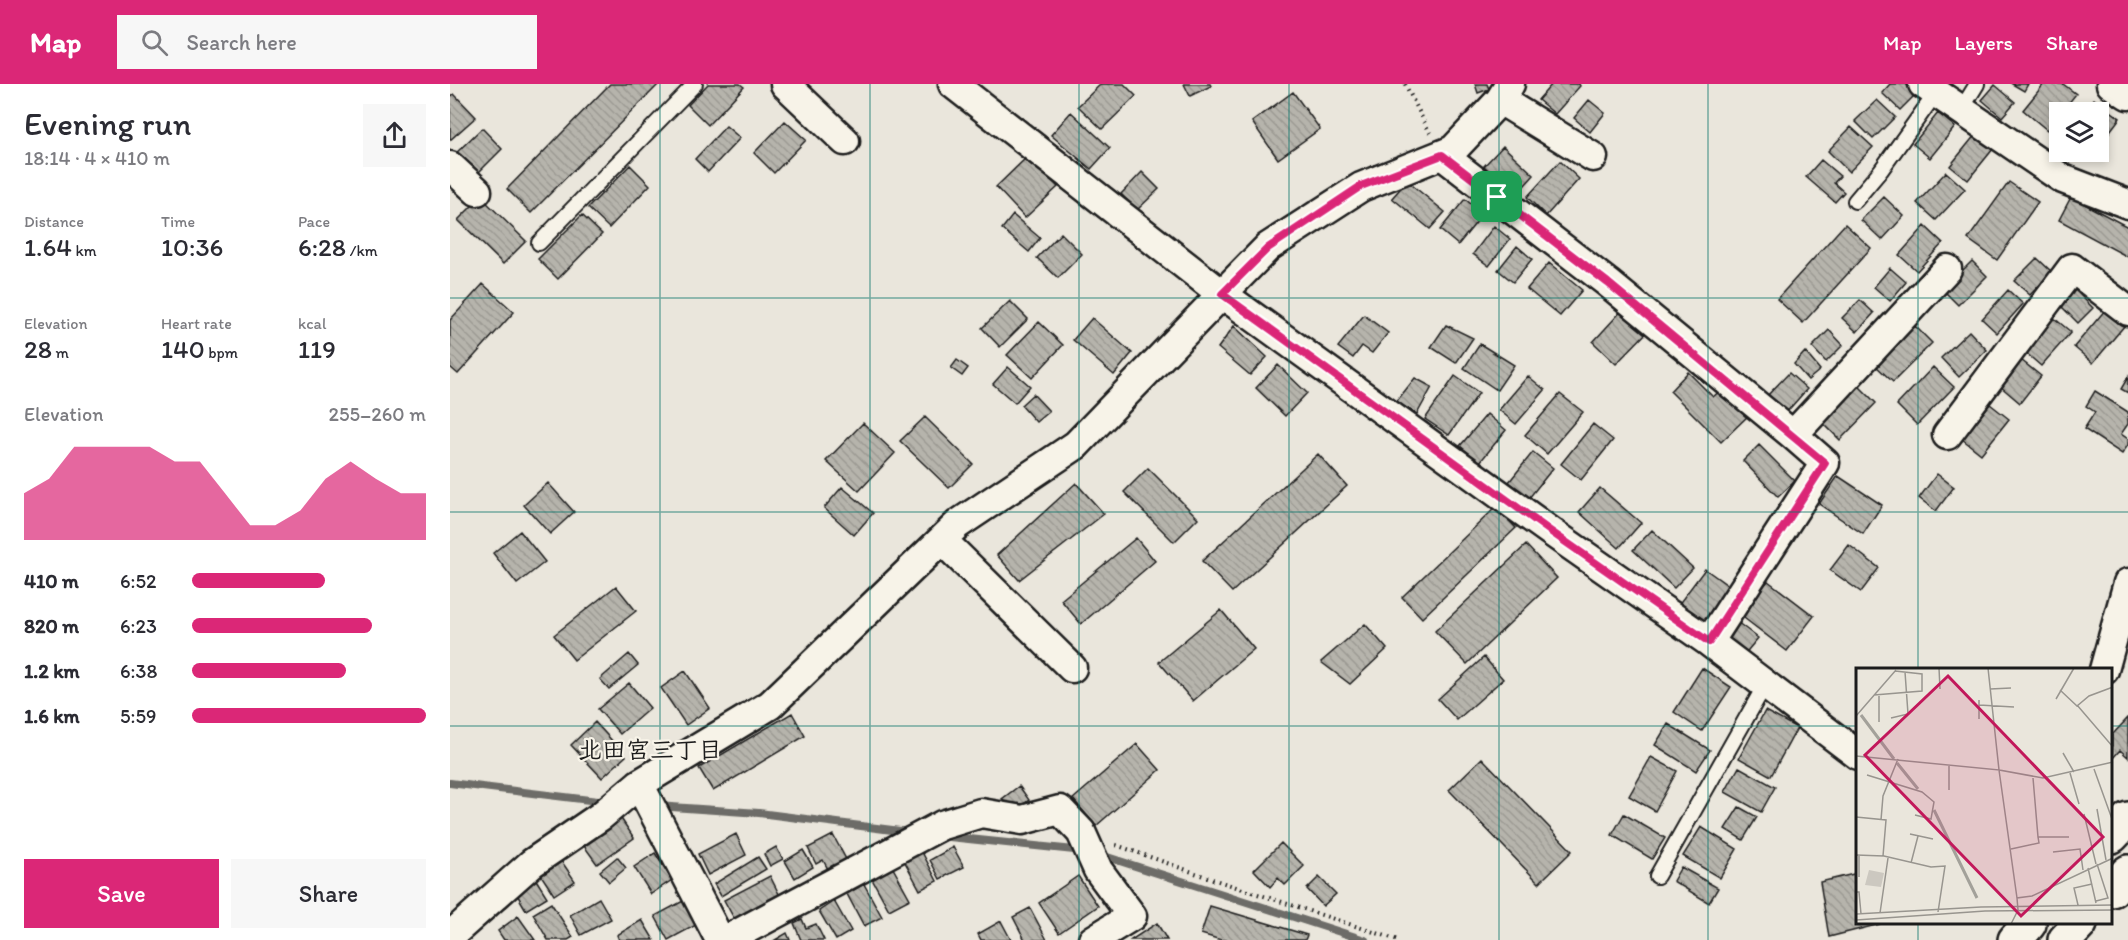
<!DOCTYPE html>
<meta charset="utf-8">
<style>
:root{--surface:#fff;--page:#f7f7f7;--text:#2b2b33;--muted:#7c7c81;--accent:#db2777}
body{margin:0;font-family:Itim,"Klee One",sans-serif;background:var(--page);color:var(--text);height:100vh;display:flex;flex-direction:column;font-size:22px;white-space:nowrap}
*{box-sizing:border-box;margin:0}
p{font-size:20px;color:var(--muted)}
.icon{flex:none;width:33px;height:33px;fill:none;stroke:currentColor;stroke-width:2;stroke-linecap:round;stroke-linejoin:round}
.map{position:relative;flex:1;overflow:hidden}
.sheet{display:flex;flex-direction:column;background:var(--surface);width:450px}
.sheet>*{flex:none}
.tools{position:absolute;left:1599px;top:18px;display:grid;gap:12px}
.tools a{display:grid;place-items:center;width:60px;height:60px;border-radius:0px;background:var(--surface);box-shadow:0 3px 9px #0003;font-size:30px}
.pin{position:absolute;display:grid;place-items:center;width:51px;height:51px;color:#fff;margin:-26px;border-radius:12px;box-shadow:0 3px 9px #0006}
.round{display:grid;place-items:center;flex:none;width:63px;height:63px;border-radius:0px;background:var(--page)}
.headline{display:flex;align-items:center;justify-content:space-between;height:102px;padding:0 24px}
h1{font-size:33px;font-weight:600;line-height:45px}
.figures{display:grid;grid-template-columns:repeat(3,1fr);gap:9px;height:102px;padding:6px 24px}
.figures div{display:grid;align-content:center}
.figures b{font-size:26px;font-weight:600}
.figures small{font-size:16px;font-weight:400}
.figures p{font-size:16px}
.chart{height:168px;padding:12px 24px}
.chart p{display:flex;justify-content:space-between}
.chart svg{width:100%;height:108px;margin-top:6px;fill:var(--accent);opacity:.7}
.cta{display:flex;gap:12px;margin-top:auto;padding:12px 24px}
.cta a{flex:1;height:69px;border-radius:0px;background:var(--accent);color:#fff;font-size:24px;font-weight:600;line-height:69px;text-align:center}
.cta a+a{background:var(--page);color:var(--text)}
ul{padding:0 24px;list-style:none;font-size:20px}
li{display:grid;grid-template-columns:96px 72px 1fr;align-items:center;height:45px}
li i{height:15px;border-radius:8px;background:var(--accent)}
header{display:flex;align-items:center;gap:36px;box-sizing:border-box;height:84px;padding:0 30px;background:var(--accent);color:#fff}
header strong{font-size:28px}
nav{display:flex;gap:33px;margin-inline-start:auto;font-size:21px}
.search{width:420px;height:54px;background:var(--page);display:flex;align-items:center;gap:15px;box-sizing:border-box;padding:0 21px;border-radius:0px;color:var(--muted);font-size:22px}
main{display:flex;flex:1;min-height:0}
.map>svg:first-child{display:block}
</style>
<header>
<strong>Map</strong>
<div class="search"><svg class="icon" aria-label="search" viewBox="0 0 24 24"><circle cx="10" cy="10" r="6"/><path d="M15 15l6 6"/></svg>Search here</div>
<nav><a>Map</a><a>Layers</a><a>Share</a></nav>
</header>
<main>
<section class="sheet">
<div class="headline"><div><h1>Evening run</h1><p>18:14 · 4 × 410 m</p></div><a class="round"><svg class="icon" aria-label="share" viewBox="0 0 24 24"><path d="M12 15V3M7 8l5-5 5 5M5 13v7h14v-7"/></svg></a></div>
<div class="figures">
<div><p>Distance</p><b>1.64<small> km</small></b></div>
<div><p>Time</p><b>10:36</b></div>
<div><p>Pace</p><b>6:28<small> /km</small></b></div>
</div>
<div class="figures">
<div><p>Elevation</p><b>28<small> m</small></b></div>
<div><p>Heart rate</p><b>140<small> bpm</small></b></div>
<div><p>kcal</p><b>119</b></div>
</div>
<div class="chart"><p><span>Elevation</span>255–260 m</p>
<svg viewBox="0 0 160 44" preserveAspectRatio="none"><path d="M0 44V25L10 19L20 6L30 6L40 6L50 6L60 12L70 12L80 25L90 38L100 38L110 32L120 19L130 12L140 19L150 25L160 25V44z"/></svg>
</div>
<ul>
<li><b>410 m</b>6:52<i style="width:57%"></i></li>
<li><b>820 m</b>6:23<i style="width:77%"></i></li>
<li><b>1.2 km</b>6:38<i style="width:66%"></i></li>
<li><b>1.6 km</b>5:59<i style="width:100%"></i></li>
</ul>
<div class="cta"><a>Save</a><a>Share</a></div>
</section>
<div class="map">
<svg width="1678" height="856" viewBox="0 0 1678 856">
<defs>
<pattern id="building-back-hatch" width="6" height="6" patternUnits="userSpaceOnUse" patternTransform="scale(1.5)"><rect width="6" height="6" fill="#b6b4ac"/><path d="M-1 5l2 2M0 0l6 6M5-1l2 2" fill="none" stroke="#9c9a93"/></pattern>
</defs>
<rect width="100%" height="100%" fill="#eae6dc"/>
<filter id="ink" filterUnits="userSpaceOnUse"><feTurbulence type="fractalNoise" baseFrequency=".0167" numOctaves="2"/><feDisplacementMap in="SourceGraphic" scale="12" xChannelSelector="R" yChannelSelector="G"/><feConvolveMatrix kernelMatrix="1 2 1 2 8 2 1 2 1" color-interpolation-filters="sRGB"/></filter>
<g filter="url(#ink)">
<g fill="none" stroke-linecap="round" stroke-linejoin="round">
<path stroke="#6d6c68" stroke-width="8" d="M0,699L156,718
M207,722L309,729L458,748
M490,752L634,767
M651,771L915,856"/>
</g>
<path fill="url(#building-back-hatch)" stroke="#1c1c1c" stroke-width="1.5" d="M160,0H209L81,129L57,105Z
M258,0H290L294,3L258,41L238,21Z
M651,0H674L686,12L652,45L628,22Z
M734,0H760L761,2L740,12Z
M1025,0H1037L1039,5L1028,9Z
M1102,0H1129L1130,2L1105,30L1088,16Z
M1440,0H1456L1466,10L1450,26L1432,9Z
M1562,0H1578L1574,7Z
M1594,0H1613L1626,10L1597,46L1573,26Z
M1545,1L1565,18L1552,33L1532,16Z
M843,8L870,45L828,75L802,38Z
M4,10L26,33L0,56V13Z
M1644,15L1670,34L1648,63V28H1635Z
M1139,16L1155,29L1140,48L1124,34Z
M1427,16L1445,33L1423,55L1405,37Z
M621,28L660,64L641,85L601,51Z
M1488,29L1505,43L1480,74L1463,60Z
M335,37L356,56L324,89L304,69Z
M276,42L290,54L258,88L245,75Z
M1401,43L1423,63L1399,88L1378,67Z
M32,44L52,65L24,93L3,72Z
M1525,51L1543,65L1518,96L1500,82Z
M1053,62L1084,91L1065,112L1034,82Z
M578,72L608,103L575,134L546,103Z
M1371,76L1390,92L1384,99L1394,108L1385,118L1356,93Z
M1110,77L1129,95L1096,132L1077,113Z
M180,81L200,101L159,144L138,124Z
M692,88L709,105L687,126L671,110Z
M1496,88L1515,105L1486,136L1467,119Z
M957,97L995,128L980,145L942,114Z
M1559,98L1588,118L1547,176L1518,155Z
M31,113L76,157L53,180L8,136Z
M1434,113L1454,132L1432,156L1411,136Z
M1621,113L1678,143V173L1609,136Z
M1015,115L1033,130L1008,161L990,146Z
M132,131L152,150L108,195L88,175Z
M563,131L590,154L579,168L552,145Z
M1395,140L1421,164L1353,239L1327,215Z
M1044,142L1060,155L1039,182L1023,170Z
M1475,142L1493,159L1467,187L1449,171Z
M611,149L632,170L608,194L587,174Z
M1067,162L1082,175L1063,198L1048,186Z
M1587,174L1602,188L1580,211L1564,197Z
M1522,177L1537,192L1508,221L1493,206Z
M1099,179L1132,206L1110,232L1077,205Z
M1440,184L1456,198L1440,217L1424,203Z
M33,200L64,228L8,290L0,283V236Z
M1624,205L1643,224L1628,239L1609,220Z
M1558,206L1573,220L1547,249L1532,235Z
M1410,216L1424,229L1407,248L1392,234Z
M560,217L578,235L550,263L532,244Z
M1176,222L1200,245L1166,280L1143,258Z
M1656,225L1675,241L1643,279L1624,263Z
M914,231L938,249L922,269L912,262L903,274L888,263Z
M642,234L682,269L664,291L623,256Z
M1604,234L1621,248L1591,282L1575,268Z
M589,238L613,261L582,294L557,271Z
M996,241L1023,254L1006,279L981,263Z
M784,242L817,273L800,291L768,264Z
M1465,242L1482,259L1443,298L1425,281Z
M1379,246L1393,261L1376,278L1362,263Z
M1519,247L1537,266L1509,293L1491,274Z
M1030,260L1064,281L1047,306L1014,284Z
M1355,268L1370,286L1358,296L1344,280Z
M507,276L518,284L512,292L501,284Z
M1571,276L1591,292L1570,319L1550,302Z
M828,281L857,309L835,332L806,304Z
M558,283L580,302L565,319L543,300Z
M1483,283L1504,303L1467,341L1447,321Z
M1238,288L1263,313L1273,304L1300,330L1271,358L1220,307Z
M1339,289L1357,305L1334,331L1315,314Z
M1005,292L1029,309L999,351L975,335Z
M1078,292L1095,306L1066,340L1049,326Z
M1678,293V309L1671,305Z
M965,294L982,303L967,330L946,318Z
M1409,302L1426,319L1390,356L1373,339Z
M1645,307L1678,328V340L1671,350L1678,355V361L1672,370L1634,345L1645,328L1636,322Z
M583,310L599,327L586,338L571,321Z
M1110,310L1133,328L1097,370L1075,351Z
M1540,320L1559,335L1531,370L1512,355Z
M1037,330L1056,346L1030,378L1010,362Z
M475,333L523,380L499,404L450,357Z
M413,339L445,369L409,407L376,377Z
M1143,340L1163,356L1131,396L1111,380Z
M1309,361L1345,397L1328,413L1293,377Z
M1083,368L1103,384L1079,414L1059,398Z
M868,370L897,402L782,508L752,477Z
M698,384L748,434L724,458L674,408Z
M1487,390L1504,403L1486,427L1469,414Z
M1388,392L1432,421L1413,450L1369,420Z
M98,399L124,428L100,450L74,421Z
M626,399L654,430L569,496L547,471Z
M392,403L423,429L404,451L374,424Z
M1150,404L1191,439L1169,464L1129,428Z
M1046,423L1066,444L972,534L952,513Z
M1202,446L1243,484L1224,504L1183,466Z
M70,447L95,478L67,500L43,469Z
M686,454L705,477L631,540L611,516Z
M1076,461L1107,494L1017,580L985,547Z
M1399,461L1429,484L1411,508L1380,486Z
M1255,485L1280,503L1252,540L1228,521Z
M1318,497L1364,532L1337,567L1290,531Z
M166,502L186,527L124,576L104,551Z
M771,526L804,565L743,617L709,578Z
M1287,538L1308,554L1293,572L1272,556Z
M915,540L937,565L900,600L871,578Z
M179,570L188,581L159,605L150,595Z
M1034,573L1053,595L1007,636L988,615Z
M1252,584L1281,603L1252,647L1224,628Z
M235,587L260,624L236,641L211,604Z
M179,599L200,624L170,650L148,625Z
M1315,627L1347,644L1321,692L1289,674Z
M342,629L355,652L263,707L249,684Z
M1678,634V673L1670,666L1662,675V651Z
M145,638L176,672L152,694L121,661Z
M1218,640L1260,666L1246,687L1205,661Z
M687,660L710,686L646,742L623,715Z
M1201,673L1227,687L1205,727L1179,712Z
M1032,674L1122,767L1089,799L999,706Z
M1289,683L1325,703L1311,728L1275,708Z
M569,702L579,716L562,728L552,715Z
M1289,723L1307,733L1293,756L1275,745Z
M1174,730L1215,754L1202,775L1162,751Z
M170,733L184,754L147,780L132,759Z
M1251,743L1287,765L1270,794L1233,772Z
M286,750L296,771L258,791L248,770Z
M383,751L398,779L380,789L373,776L366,780L358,764Z
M831,759L854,782L835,801L828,794L820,803L804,786Z
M326,763L333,775L320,782L314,770Z
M503,763L514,783L490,795L480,776Z
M353,766L363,783L345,794L335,777Z
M472,768L487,797L470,806L455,778Z
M205,769L222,796L201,810L184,783Z
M167,773L176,784L159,798L150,787Z
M308,773L316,785L271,812L264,800Z
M110,775L125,797L104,811L89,788Z
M1231,783L1268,804L1259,819L1223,797Z
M443,784L460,815L439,826L422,795Z
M1408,789V840H1430L1379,853L1370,798Z
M320,792L331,814L286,838L274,816Z
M628,792L648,822L609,849L589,819Z
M869,793L886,810L873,822L857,805Z
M85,794L97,813L76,826L65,807Z
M414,800L432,833L414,842L397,810Z
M149,814L161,835L131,851L120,831Z
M235,816L248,840L218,856L205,832Z
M384,817L401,847L386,856L369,827Z
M101,819L123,853L118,856H98L83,830Z
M760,822L857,851L855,856H771L751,850Z
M580,824L597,856H575L563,833Z
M68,832L85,856H54L48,847Z
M352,835L356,844L366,840L374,856H351L344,839Z
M192,836L204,856H169L167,851Z
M551,837L561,856H531L528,850Z
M707,839L717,856H681Z
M337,849L340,856H325Z"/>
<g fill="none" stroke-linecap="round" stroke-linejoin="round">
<defs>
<path id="lane" d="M1511,26L1527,0
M1405,117L1431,86L1486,9
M89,159L245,0
M1207,792L1315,601"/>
<path id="street" d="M335,0L395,57
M1060,0L1050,16L1003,66L911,103L818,163L772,210L1100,447L1259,558L1408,671
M1473,0L1613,95L1678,120
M1661,0L1678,11
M1050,16L1143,73
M992,71L1158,199L1343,351L1497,185
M0,82L27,107
M1497,351L1622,184L1678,227
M492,456L622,584
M1259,558L1375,379L1343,351
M1654,586L1678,499
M189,700L270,856
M0,852L82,779L151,732L189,700L320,621L508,440L626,361L772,210L503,0
M276,856L492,741L531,729L572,736L610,726L631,748L648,786L682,832L643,856"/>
<path id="primary" d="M1662,752L1678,735
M1662,806L1678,788
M1565,856L1579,840
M1615,856L1630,840"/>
</defs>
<use href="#lane" stroke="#1c1c1c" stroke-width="18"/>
<use href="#street" stroke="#1c1c1c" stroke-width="33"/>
<use href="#primary" stroke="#1c1c1c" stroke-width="38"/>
<path stroke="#1c1c1c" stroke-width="4" stroke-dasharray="1.5 4.5" stroke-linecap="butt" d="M955,0L980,49
M666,761L765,796L948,856"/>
<use href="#lane" stroke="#f7f3e8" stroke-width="14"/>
<use href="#street" stroke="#f7f3e8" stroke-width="28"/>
<use href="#primary" stroke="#f7f3e8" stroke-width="33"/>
</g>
</g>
<g fill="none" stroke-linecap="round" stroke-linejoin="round" filter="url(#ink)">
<defs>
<path id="route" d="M992,71L1158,199L1375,379L1259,558L1100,447L772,210L818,164L911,102Z"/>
</defs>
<use href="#route" stroke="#fff" stroke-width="12"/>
<use href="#route" stroke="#db2777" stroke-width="8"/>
</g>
<path fill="none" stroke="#0f766e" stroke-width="1.5" stroke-opacity="0.55" d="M210,0V856M420,0V856M629,0V856M839,0V856M1049,0V856M1258,0V856M1468,0V586M0,214H1678M0,428H1678M0,642H1408M1662,642H1678M1468,840V856"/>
<g text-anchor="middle" stroke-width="4.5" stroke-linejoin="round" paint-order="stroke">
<g font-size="24" font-weight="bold" fill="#1c1c1c" stroke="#f7f3e8">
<text x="200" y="674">北田宮三丁目</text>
</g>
</g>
<g transform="translate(1406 584)">
<rect width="256" height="256" fill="#eae6dc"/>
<path d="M13,202L28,205L25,219L9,217Z" fill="#ccc8c0"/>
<path fill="none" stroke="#a3a19a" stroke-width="3" d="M5,47L38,91M41,95L62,121M78,142L121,230"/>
<path fill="none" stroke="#98958f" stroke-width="1.5" d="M83,0L84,21M134,21L155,20M204,22L221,38L233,28L257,19M18,27L66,23V6L39,3M200,31L218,0M123,32V51M123,37L158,39M221,37L257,79M0,48L40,2M35,50L52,46L49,4M23,54V28M207,85L218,104M0,88L143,102L132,0M238,101L256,151M214,105L223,136M11,107L66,124L78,134L75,151L59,147M177,110L182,169H213M93,122V98M241,141L250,192M228,146L240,196M0,149L30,152L27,188M25,152L27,128L42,91M54,166L77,171M155,181L183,175L182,169M197,184L224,181L227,202M0,187L28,188L75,199L89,198L82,244M3,187V209M55,195L62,168M232,200L240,235M0,224H3L5,246M161,230L143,102L187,110L257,94M240,233L252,230L241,196M222,237L218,220L236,216M24,245L32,190M0,246L125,239L257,237M0,252L129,243L257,242M155,256L162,242L161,230L176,228L257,190"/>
<path fill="#c2185b" fill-opacity="0.15" stroke="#c2185b" stroke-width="3" d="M92,8L247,169L165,248L9,87Z"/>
<rect width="256" height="256" fill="none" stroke="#1c1c1c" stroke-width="3"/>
</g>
</svg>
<div class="tools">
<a><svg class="icon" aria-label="layers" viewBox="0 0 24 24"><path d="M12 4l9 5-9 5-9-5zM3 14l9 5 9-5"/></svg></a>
</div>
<div class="pin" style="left:1047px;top:113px;background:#1e9e55"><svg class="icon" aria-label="arrive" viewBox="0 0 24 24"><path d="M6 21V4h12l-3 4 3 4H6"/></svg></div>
</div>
</main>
